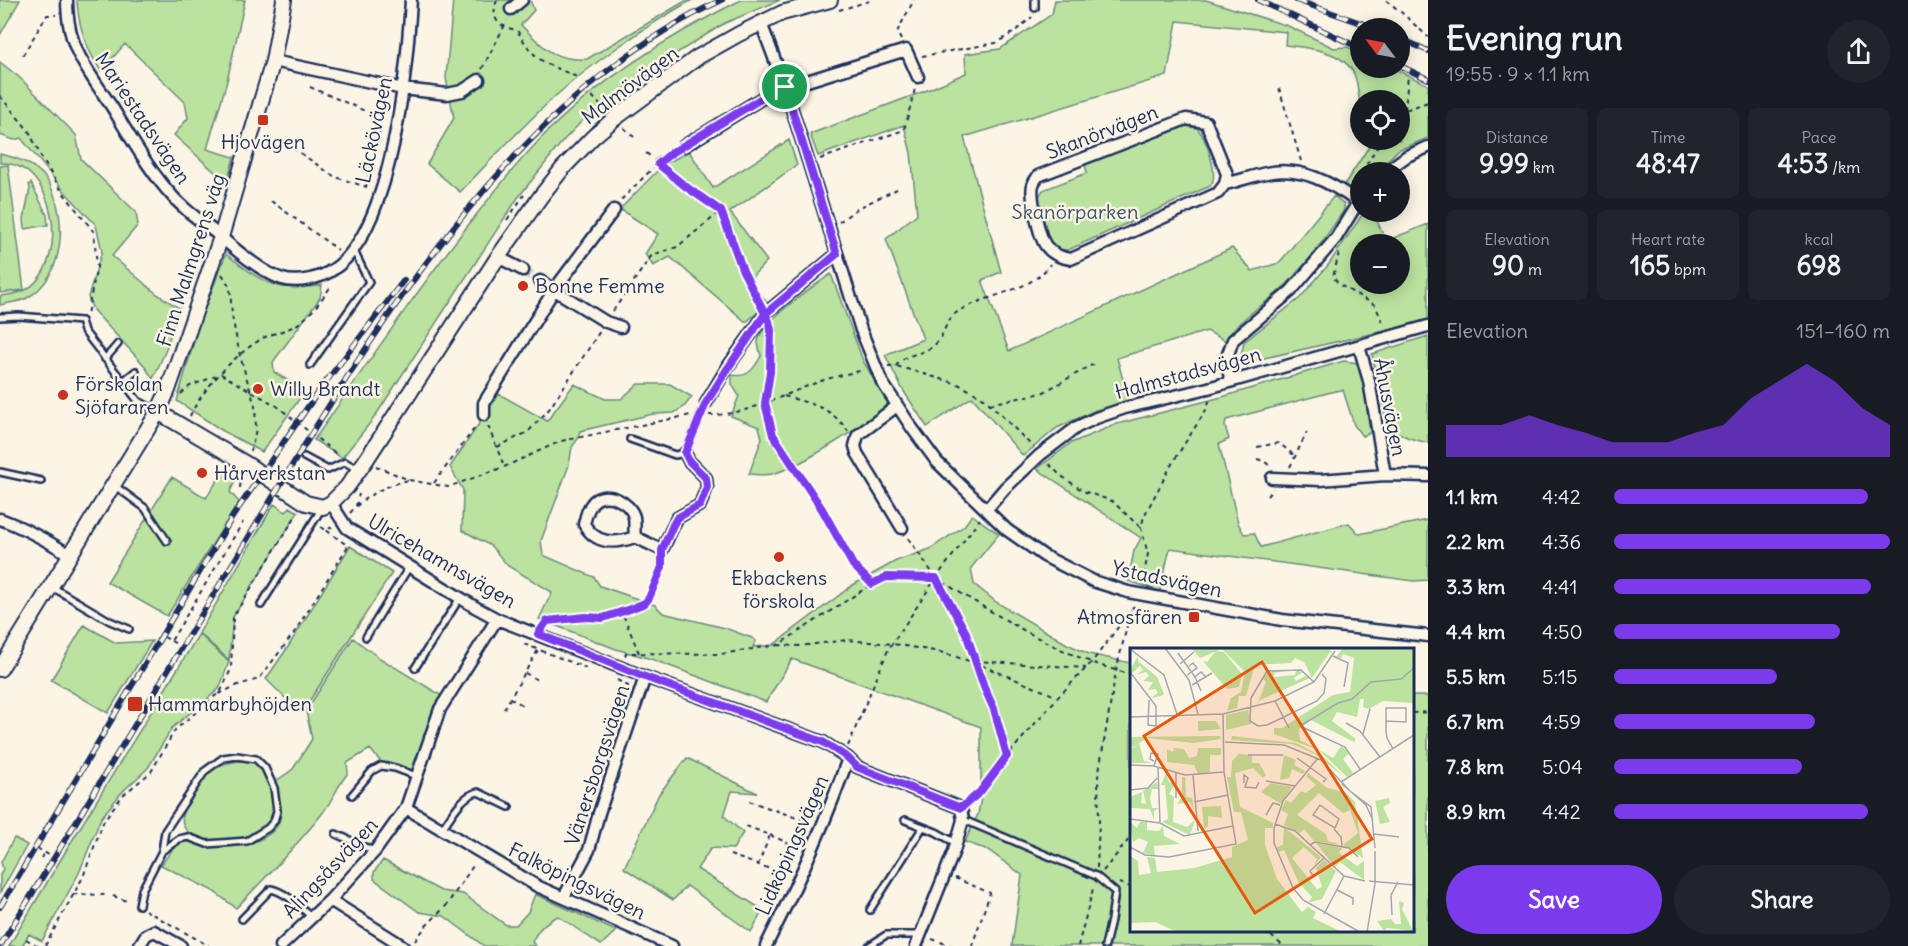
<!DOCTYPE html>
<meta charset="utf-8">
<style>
:root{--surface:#171b24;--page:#20242c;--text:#f1f3f6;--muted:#9ea1a6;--accent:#7c3aed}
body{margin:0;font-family:Delius,sans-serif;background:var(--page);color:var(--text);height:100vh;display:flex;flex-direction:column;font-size:22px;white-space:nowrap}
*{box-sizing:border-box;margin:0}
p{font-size:20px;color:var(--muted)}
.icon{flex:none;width:33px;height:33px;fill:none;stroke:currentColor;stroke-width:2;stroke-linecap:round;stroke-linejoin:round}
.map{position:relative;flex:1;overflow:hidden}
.drawer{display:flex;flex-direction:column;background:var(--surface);width:480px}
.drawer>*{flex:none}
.needle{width:39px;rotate:302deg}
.tools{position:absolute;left:1350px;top:18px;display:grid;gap:12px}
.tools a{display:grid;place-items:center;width:60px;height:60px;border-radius:50%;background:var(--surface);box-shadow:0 3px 15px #0003;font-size:30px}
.pin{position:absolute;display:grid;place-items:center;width:51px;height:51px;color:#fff;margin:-26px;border:3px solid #fff;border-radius:50%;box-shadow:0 2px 6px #0007}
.round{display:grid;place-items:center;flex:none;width:63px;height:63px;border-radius:32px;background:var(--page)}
.summary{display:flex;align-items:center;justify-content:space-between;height:102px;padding:0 18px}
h1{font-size:33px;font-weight:800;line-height:45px}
.metrics{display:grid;grid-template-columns:repeat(3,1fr);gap:9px;height:102px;padding:6px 18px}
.metrics div{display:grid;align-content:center;border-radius:9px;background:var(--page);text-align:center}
.metrics b{font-size:26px;font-weight:800}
.metrics small{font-size:16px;font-weight:400}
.metrics p{font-size:16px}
.chart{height:168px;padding:12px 18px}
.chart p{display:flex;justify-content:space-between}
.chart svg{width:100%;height:108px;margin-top:6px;fill:var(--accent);opacity:.7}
.action{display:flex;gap:12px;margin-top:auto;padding:12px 18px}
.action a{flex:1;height:69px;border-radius:36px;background:var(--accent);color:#fff;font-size:24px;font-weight:800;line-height:69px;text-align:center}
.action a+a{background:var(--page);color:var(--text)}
ul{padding:0 18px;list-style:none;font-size:20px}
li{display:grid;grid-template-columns:96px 72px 1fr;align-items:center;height:45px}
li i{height:15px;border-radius:8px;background:var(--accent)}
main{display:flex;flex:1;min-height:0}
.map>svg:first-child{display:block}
</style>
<main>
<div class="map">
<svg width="1428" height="946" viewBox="0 0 1428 946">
<rect width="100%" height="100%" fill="#fcf5e5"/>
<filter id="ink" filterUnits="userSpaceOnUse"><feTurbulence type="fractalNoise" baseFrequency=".0167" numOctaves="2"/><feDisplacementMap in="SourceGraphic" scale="12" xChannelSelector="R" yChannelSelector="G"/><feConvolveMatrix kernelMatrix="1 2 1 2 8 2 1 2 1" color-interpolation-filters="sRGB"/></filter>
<g filter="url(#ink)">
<path fill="#bbe39f" stroke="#6b897e" stroke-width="1.5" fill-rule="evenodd" d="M0,0H20L0,35Z
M77,0H245L227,81L207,149L234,157L227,183L174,135L188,118L185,102L125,44L101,71C87,50 78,25 77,0Z
M453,0H530L534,10L521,25C544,48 553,61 587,59L687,0H692C646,26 589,65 550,101C519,130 490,161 460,192L427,164L454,118L446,78Z
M741,0H780L725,23L651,69L582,121L562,142L517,199L374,418L342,458L314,440C366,366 417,290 473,219C497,188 522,157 550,129C605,76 673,34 741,0Z
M1055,0H1206L1288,26L1334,48L1347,47L1360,52V68H1393L1428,85V138L1398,150L1376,172H1360V189L1357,192L1344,185L1370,145L1369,140H1400V100H1360V103C1358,94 1358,83 1354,74C1343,50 1308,48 1285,45L1286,32L1177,21L1167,76L964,137L1001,272L982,280L1009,351L1232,248L1252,271L1279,263L1334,196L1344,204V210C1327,236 1309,262 1287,284C1268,303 1239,317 1226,341L1207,331L1117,358L1129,401L1096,410L1057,428L1023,456L972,397L927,427L903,390L885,355L923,339L886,239L917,214L911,153L904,125L818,156L810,134L925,91L966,73L965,54L1000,49L1052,14Z
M0,62L19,77L76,135L81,159L136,212L138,225L112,256L157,294L179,308L165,352L153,379L144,365L93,310L88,297L102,251L96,225L65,192L21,138L14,140L0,135Z
M1185,126L1197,128C1206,138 1220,176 1210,186L1068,250L1055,249L1050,244L1038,198L1043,190L1087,173L1085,164Z
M789,140L797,165L730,212L767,261L749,280L768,304L746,322L670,257L653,266L645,254L658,234L620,209L662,166L689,151L713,188Z
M0,154C19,158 41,167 50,185C68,221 64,277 27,298C20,302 8,303 0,305V296C9,295 19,294 27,289C71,261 56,161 0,163Z
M8,165L24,290L0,293V166Z
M31,183L47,215L48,225L25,229L24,219L30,188L29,185Z
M1364,212H1373L1386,241L1428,224V321L1247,362L1241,355L1244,342L1300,298L1329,264ZM1360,244H1400V284H1360Z
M226,254C262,281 274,294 322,285L320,298L273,362L274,372L305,391L262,452L223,431L177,401L199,324Z
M831,274L863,361L888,403C868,424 800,467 772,474C765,476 756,474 749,474L762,438L759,427L731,416L739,396L732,384V375C748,378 754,369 761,356C760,352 758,346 758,342C759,324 815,285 831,274Z
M1428,336V443L1409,438L1388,428L1372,354Z
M1344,361L1358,363L1364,384L1370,433L1362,436L1354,425L1343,390L1335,391L1226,420L1225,426L1229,439L1219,444L1238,523L1244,534L1254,533L1261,547L1349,523L1359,534L1428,520V580L1414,581L1170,548L1160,591L1128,581L1134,551L1141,538L1037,469L1071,443L1117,424L1222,397Z
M574,384L605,399H621L638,384H670L692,397L684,407L674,413L653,414L580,431L578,439L572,447L569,465L541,541L543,555L594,577L600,586L655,605L663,613L725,628L752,638L756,641L753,647L773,645L853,585L896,561L930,549L964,526L972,515L999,534L971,568L974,584L996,602L1067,644L1089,654L1131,663V930H1412V696H1428V946H1012L1022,875L988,850L965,842L978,814L981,798V727L792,659L766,702L651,659L616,649L539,619L552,592L508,566L491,546L462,530L463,490L450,467L499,394L547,421Z
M225,469L237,477L230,492L239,502L167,616L107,582L172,477L206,498Z
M274,504L286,512L290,507L298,512L233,617L229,660L199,633Z
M350,546L392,573L303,711L293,706L266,679L288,647Z
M84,625L116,643L152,641L108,713L51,680Z
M199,634L229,662L219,689L172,728L148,768L122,792L101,818L79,873L42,941L29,934L23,944L25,946H9L70,844Z
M353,638L378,657L447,699L416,776L381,762L370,749L347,763L348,773C337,786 332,802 321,815C295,848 265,878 236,908L213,891L161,865L172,850L187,839C194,842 201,846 209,847C232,849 277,844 281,815C283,805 277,792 275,782L293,769L312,739L306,711Z
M687,758L757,793L732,791L724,816L743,833L733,849L711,848L697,869L763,910L751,932L687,886L673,900L624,868L659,794Z
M246,760C247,760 255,762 255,762C268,770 279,808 271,820C258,839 227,841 207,840C201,840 196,837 191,834C169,821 194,783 208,772C220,763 232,762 246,760Z
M14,838L27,845L0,893V875L3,869L1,862Z
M383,860L441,891L463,894L506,925H516L528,912L535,894L616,931L601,945L558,916C545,922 538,929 532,942L536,946H484L444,916L419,912L374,879V872Z"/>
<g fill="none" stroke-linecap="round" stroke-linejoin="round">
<path stroke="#cfcdca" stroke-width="10" stroke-dasharray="10 5" stroke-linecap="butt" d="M523,270L540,281"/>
<defs>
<path id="service" d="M1035,0V8
M658,163L684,146
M0,317L19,316L81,321L84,331L138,401L157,411
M105,359L118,344
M310,365L369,282L354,251
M124,383L127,378L136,371
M630,439L675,455L685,453L706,403
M304,457L328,470L345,462L357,469
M0,472L41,481
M115,486L145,508L167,541
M52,587L110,621L129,629
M261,605L322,508
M366,637L409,567
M415,668L460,598
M352,795L372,771L381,766L395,768L416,776
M905,820L936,832L956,843
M964,820L1096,876L1115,892L1111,920L1105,946
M442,829C452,815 461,796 478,792L509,807
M336,834L374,851
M139,905L142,890L162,851L165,831L205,771L223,758L237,756L256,759L265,768L274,788L277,811L274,821L268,828L247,841L207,844L188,837L179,839L162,851
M870,910L923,827
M242,919L271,889C286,892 300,907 312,917
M869,946L886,935H921"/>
<path id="minor" d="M67,0C67,19 71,40 80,57C89,74 101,91 112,107C129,135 146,165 167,190C183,210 203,222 222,238C237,251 263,273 282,279C298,284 321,278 334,269C393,228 407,69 411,0
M511,9L522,0
M761,23L785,87L861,330L882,382L912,428L937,462L1007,530L1044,556L1093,581L1128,592L1282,620L1428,636
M273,61L403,89L447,94L462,91L479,80
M1186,119L1206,122L1227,174L1225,184L1218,193L1071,259C1062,258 1052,254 1046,246C1039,237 1030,195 1033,185C1033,183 1037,178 1038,176Z
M684,146L772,92L906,50L918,77
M1385,172L1407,156L1428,147
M1225,184C1239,181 1252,176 1266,173C1301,166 1330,182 1358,202
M498,257L523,270
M540,281L606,322L621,327
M1359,346L1369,381L1385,475L1428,476
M1231,381L1228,370V354L1233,340L1291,291L1336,238L1360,199
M706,403L727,368L765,314L837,254
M897,406L858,435L855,446L857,453L902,528
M484,415V403L554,290L614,210
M1272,478L1320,480L1385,475
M331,503L347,528L475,607L497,619L645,677L823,742L848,758L857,767L961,808L963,820L954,851L916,946
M987,509L1005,488L1040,455L1077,427L1096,418L1125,408L1208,388L1428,326
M0,519C25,528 48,541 70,555
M635,537C615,544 596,545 584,524C586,516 588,507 594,501C607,490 630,502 634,517C635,523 634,531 635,537L662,550L677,518L700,505L707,487L706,478L689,461L685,453
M406,808L537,886L672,946
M564,897L589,850L599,813L645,677
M330,900L403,946
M139,946L146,935L154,931L181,946
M281,946L330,900L375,851L406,808L440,709L497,619
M766,946C797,885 826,823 848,758"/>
<path id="tertiary" d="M158,412L248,465L306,503L323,507L331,503L347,487L366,460L498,257L541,196L563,168L593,137L614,119L698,57L739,34L782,13L830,0
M0,669L158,412L168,390L221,237L273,61L284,0"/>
</defs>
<use href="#service" stroke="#1b2f5e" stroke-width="10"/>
<use href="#minor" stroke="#1b2f5e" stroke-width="15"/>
<use href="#tertiary" stroke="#1b2f5e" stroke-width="18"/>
<path stroke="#1b2f5e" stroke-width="2" stroke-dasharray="4.5 4.5" stroke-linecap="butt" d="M497,0C490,19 498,27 517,30C536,63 543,62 577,77
M1386,0L1401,12L1428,37
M839,10L873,0
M901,40L897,32L914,0
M23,55L47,15H56
M922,56L996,43L1013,33L1032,17
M482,69L507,21
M310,87L372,114L371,123L380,129L366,187
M1279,88L1301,161
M0,96L29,131L41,157L61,190L94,232L97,267L87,314
M592,96L605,110
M618,98L637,82L652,73
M1405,110L1408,75
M1400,116L1405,110L1428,102
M624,128L635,138
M293,148L335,177L367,187
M646,153L653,158
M820,159L904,130L915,89
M665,169L685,186L721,211L743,271L760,304
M1362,172L1381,140
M1355,187L1360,176
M621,200L653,168
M271,201L338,250
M507,220L524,195
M839,222L858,208L897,189
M1339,253L1333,277L1340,285L1375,305L1384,325
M222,274L230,287L232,316L240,356L255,406L256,429L251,451
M613,311L652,255L677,247L720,212
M770,325V372L765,403L773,435L822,509L853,565L872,584
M888,366H896L958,384L984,398L1033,447
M896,366C905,353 921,355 932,347C944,339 945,320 956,313C981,295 1033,292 1050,264
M181,394L190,386L221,374L277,406L339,456
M784,396C814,405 828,405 848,431
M990,404L1042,393L1092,365L1098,367
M709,415C747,416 788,392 824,380C837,376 851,373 864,370
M190,416C202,389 238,351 265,337C277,332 293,329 303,320C314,311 323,297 332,285
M488,426L504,466
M497,447L528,432L550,408L600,331
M1257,447L1279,443L1295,456
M1257,459L1264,461L1271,467
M1049,464L1060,475L1083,491L1112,501L1141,528
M376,466L409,480L448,487L504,467L561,441L691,415
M1290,467L1307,432
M434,483L477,425
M240,488L241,477
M1267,496L1273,489
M356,506L359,494
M350,513C365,495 387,485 409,480
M321,527L326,530L332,527
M908,538L936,578L966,633L984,687L994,709L1007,755
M1142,584L1148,554L1141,528L1144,516L1173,462L1206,410L1210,399
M545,625L547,621L586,617L603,618L622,612
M164,637L171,641L243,522
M171,641L178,645
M524,644L586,668
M778,645L799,646L847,640L893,644L940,652L976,663L1058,697
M639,653L622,612C653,601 650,596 662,567V562
M625,656L626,653L721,654L778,645L872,584L886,577L936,578C994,613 1065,660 1131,674
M975,661L1086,668
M525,673L539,681
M617,680L630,687
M219,694L238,685L259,679L294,633L348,546L326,530
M510,698L524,706
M504,709L538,650
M1412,713L1428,712
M848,746L888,650L936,578L980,519
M749,801L811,823
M970,801L980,792L1001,763L1058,697L1092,662L1134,606
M746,826L770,835L758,865
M770,835L788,843
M37,848L52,857
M730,855L788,875
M41,858L44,853
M1097,868L1099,822L1098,777L1116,671L1131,610
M1103,871L1131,837
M955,878L990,893L972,946
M1119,883L1131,887
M73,894L106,895
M113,896L130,902
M145,910L209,946
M1264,930L1283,946
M26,939L38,946
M932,939L952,946
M415,941L426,926L446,906L475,863
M45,946L83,877L104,820L123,795L151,772L175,730L221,691L231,669L233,617L297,514
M1078,946L1094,885"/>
<use href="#service" stroke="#fcf5e5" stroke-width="5"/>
<use href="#minor" stroke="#fcf5e5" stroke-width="10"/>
<use href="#tertiary" stroke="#fcf5e5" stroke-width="14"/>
<defs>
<path id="rail" d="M1258,0L1360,48
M1296,0L1375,28
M1400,38L1428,51
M1400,66L1428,79
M0,907L233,516L318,392L404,280
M0,946C80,817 157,687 236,558C355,361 504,99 722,0"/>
</defs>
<use href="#rail" stroke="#1b2f5e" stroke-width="6"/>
<use href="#rail" stroke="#fcf5e5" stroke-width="4" stroke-dasharray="11" stroke-linecap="butt"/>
</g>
</g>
<g fill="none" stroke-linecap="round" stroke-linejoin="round" filter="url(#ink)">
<defs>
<path id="route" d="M785,87L837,254L765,314L728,368L706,403L685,453L689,461L706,478L707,487L700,505L677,518L673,525L662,550V567L649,598L645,603L630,609L603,618L586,617L547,621L538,634L645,677L823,742L848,758L857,767L961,808L980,792L1007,756L994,709L984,687L966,633L936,578L886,577L872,584L853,565L822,509L773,435L765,403L770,372L771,330L769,321L743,271L721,211L685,186L658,164L670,154L772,92L785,87"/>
</defs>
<use href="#route" stroke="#fff" stroke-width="12"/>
<use href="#route" stroke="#7c3aed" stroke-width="8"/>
</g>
<g fill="#c8321e" stroke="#fcf5e5" stroke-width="2">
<rect x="257" y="114" width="12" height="12" rx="3"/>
<circle cx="523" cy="286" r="6"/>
<circle cx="258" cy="389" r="6"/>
<circle cx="63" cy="395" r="6"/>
<circle cx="202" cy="473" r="6"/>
<circle cx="779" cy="557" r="6"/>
<rect x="1188" y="611" width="12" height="12" rx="3"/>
<rect x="127" y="696" width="16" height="16" rx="3"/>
</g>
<g text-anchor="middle" stroke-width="5" stroke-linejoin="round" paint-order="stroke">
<g font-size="20" fill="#1b2f5e" stroke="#fcf5e5">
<text transform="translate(630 85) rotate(-37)" y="7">Malmövägen</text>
<text transform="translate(143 118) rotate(56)" y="7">Mariestadsvägen</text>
<text transform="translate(374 130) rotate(-78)" y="7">Läckövägen</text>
<text transform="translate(1102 132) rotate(-21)" y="7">Skanörvägen</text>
<text transform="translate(191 260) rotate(-72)" y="7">Finn Malmgrens väg</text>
<text transform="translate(1188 373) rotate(-15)" y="7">Halmstadsvägen</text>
<text transform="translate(1390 407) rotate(79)" y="7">Åhusvägen</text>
<text transform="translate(442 561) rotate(30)" y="7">Ulricehamnsvägen</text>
<text transform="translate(1167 579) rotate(12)" y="7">Ystadsvägen</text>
<text transform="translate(597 765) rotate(-72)" y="7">Vänersborgsvägen</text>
<text transform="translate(792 845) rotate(-66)" y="7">Lidköpingsvägen</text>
<text transform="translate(330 868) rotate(-47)" y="7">Alingsåsvägen</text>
<text transform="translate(577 881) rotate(26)" y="7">Falköpingsvägen</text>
</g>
<g font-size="20" fill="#1b2f5e" stroke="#fcf5e5" text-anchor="start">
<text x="263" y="149" text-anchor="middle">Hjovägen</text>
<text x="535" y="293">Bonne Femme</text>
<text x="75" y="391">Förskolan<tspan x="75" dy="23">Sjöfararen</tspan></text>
<text x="270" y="396">Willy Brandt</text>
<text x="214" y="480">Hårverkstan</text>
<text x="779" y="585" text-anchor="middle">Ekbackens<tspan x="779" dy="23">förskola</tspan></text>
<text x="1182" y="624" text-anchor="end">Atmosfären</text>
<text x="148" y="711">Hammarbyhöjden</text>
</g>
<g font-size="20" fill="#3b536b" stroke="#fcf5e5">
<text x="1075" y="219">Skanörparken</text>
</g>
</g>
<g transform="translate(1130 648)">
<rect width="284" height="284" fill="#fcf5e5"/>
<path d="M61,0H199L203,6L200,4L182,30L174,14L165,10L161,15L125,17L116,48H109L107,60L97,63L101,50L111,44L115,24L92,1L70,10ZM213,0H283V55L253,53L239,61L233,59L234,51H230L227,69L207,64L202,73L226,91L224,94L181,72L169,81L170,92L193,104L203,110L211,98L214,100L219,105L213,111L223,125L217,129L189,102L144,86V80H152L203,47L220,44L224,10L213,6L211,10L206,9ZM86,3L94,4L112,26L109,39L97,41L73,13L77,14ZM8,8V13L27,29L34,46L31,48L21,50L28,45L26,41L18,42L23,34L13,33L19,28L16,24L7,27L13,22L10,18L2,25L0,22ZM161,22L144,25V29L165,27L166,22L173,24L164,30L166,33L177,27L180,30L130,52L127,57L136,34L132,30L140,23ZM118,62L121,76L96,82V67ZM68,73H86L91,81L68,83ZM90,88L91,91L63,95L17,90L9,95L14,113L22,115H0V101L8,97L0,100V89ZM102,88L166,95L195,110L214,129L185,106L162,96L101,92ZM44,100L54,101L59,110L67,108L68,100H91V107H80V124L68,126L64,117L37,114V101L43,104ZM109,106L122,107V115H129L136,127L133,130L123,120L105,125L110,159L143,175V180H135V197L147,231L172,264L178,259L186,264L183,270L210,283L47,284L25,274L0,275V208L8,213L9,227L21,225L17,209L25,210L27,224L64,220L102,209V199L118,192L111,164H104L97,129H101L102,113ZM154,107L166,112L164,117L175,123L173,126L162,121L159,130L150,132ZM36,125L39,134L45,136L39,146L44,149L43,174L57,179L65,172L60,187L32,174L38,171L35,137H31ZM178,125L197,140L215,144L225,154L233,210L213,197L228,185L220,162L213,165L189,145L167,167L196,186L198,193L211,197L184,193L174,181L170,185L154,177L158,166L151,162L156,152L161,155L171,143L176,145L186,137L176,128ZM52,129H55L56,149L62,150L64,163L60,154L47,156L52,149ZM27,134L28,141H22L20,150L22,160H29L24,163V172L20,161L1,160L0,167V149L12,144L11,155L16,156L13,143ZM141,135L162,139L151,156L131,144ZM259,150L260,155L253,159L260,174L250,176L245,153ZM91,158L92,170L78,168V179L74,180L72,159ZM0,174L7,180L10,174H17V182L29,183L33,178L34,188L50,196L24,198L25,208L13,205L18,194L9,190L3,194ZM154,179L191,209L184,218L187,211L174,199L162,210L187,241L192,239L186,220L194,212L206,223L192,251L178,255L182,249L169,235L154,202L148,204L147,199L153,197ZM186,195L212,200L209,205L227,218L234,213V232L210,214L205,219ZM269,253L274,255L272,261L283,283L257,280L254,283L247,273L261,271L265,276H271Z" fill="#bbe39f"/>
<path fill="none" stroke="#a2a6af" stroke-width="1.5" d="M35,0L59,32L68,66M0,1L34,27L47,66M48,5L65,29M203,8L218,15L214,39M50,16L64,4M0,24L26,58V78L18,77L19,52M57,27L67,20L63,15L59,18M184,34L171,22L137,23L121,50L120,73L128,78L137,77L187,53L194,45L196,31L192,26M62,37L82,25M71,43L65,29L71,24L76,29M145,53L159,80M0,69L93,66L145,53L184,34L205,3M256,73L276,74V60H256V84L257,90L263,101M216,75L230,83L250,109M170,78L208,55L222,51L241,34L271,31L284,20M170,78L215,99L230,121M233,86L240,61M95,94L154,97L191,112L220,143L241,159L245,200M118,107H153M167,110L196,131L193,134M188,110L153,153L144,180V195L163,240L173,252L228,283M24,113L20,111L21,105L28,106L24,118M0,117L24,118L55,127L94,124M28,120L30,175M63,127L68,183M136,133L165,138M211,134L284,87M114,135V127L118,130L115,139L126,140L129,134M212,136L236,157L243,173M0,142L18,140L27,130M46,150V125M64,154L98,147M190,157L209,171L205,180L183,167ZM136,167L143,155L150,157M0,171L30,175L54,188L103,178M145,176L165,183L214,228L235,233M204,181L211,189L212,198M244,186L269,189M180,197L185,194L219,200L228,209M0,199L15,207L39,209L106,196L94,124L93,66M184,229L180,223L194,210M239,233L284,237M207,242L223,250V257M194,266L214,228M262,267L261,247L268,234M237,284L245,236V203"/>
<path fill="#e8590c" fill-opacity="0.15" stroke="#e8590c" stroke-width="3" d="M132,14L242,191L125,265L14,88Z"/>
<rect width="284" height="284" fill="none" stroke="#1b2f5e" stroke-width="3"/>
</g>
</svg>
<div class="tools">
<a><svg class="needle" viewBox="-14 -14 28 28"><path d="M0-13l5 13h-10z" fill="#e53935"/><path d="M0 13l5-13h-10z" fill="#9ea1a6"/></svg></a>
<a><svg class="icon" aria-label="locate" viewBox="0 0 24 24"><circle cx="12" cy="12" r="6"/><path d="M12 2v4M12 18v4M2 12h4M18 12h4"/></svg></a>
<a>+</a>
<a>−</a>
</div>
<div class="pin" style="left:785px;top:87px;background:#1e9e55"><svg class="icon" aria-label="arrive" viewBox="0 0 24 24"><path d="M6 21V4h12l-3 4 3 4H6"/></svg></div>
</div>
<section class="drawer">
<div class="summary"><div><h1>Evening run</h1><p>19:55 · 9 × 1.1 km</p></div><a class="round"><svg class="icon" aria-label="share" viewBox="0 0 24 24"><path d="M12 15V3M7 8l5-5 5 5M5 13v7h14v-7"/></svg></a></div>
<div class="metrics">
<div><p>Distance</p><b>9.99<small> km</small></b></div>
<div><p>Time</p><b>48:47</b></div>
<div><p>Pace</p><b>4:53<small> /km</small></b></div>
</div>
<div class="metrics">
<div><p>Elevation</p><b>90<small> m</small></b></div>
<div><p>Heart rate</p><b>165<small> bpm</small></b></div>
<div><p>kcal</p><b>698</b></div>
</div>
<div class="chart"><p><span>Elevation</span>151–160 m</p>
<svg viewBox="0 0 160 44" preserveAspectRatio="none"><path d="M0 44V31L10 31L20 31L30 27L40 31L50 34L60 38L70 38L80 38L90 34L100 31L110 20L120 13L130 6L140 13L150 24L160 31V44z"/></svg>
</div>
<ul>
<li><b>1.1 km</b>4:42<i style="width:92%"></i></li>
<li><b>2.2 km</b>4:36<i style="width:100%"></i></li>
<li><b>3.3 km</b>4:41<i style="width:93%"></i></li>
<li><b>4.4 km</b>4:50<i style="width:82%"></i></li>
<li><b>5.5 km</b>5:15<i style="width:59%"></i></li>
<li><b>6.7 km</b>4:59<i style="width:73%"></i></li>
<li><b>7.8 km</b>5:04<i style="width:68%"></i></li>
<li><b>8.9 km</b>4:42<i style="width:92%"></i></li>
</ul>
<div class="action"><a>Save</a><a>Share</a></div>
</section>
</main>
